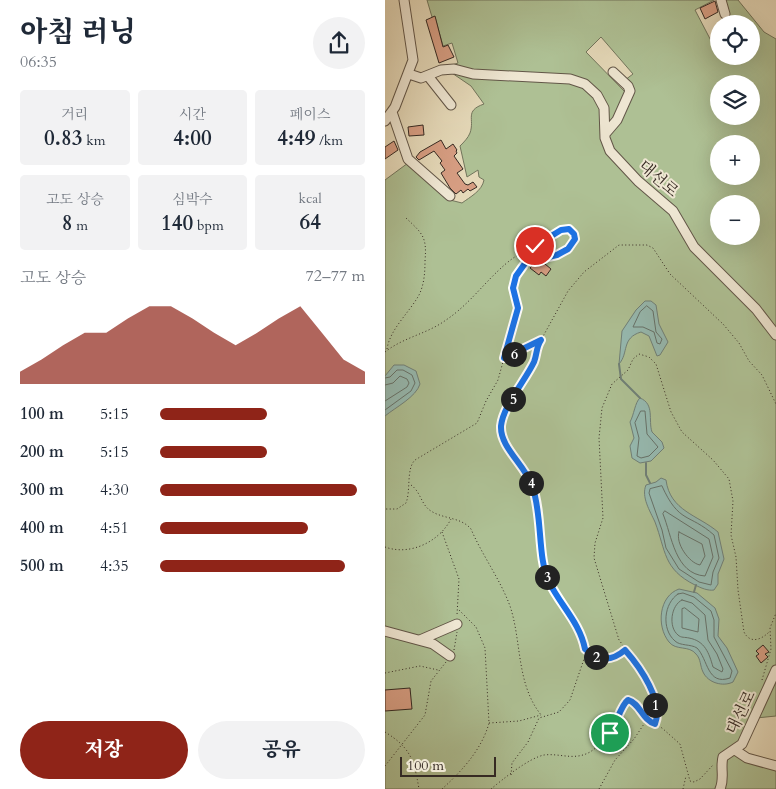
<!DOCTYPE html>
<html lang="ko">
<meta charset="utf-8">
<style>
:root{--surface:#fff;--page:#f2f2f3;--text:#1f2937;--muted:#747a83;--accent:#8f2418}
body{margin:0;font-family:Cardo,"Noto Serif KR",serif;background:var(--page);color:var(--text);height:100vh;display:flex;flex-direction:column;font-size:19px;white-space:nowrap}
*{box-sizing:border-box;margin:0}
p{font-size:16px;color:var(--muted)}
.icon{flex:none;width:28px;height:28px;fill:none;stroke:currentColor;stroke-width:2;stroke-linecap:round;stroke-linejoin:round}
.map{position:relative;flex:1;overflow:hidden}
.details{display:flex;flex-direction:column;background:var(--surface);width:385px}
.details>*{flex:none}
.buttons{position:absolute;left:325px;top:15px;display:grid;gap:10px}
.buttons a{display:grid;place-items:center;width:50px;height:50px;border-radius:50%;background:var(--surface);box-shadow:0 5px 20px #0002;font-size:25px}
.scale{position:absolute;left:15px;bottom:12px;width:96px;box-sizing:border-box;padding-left:5px;border:2px solid #362a23;border-top:0;font-size:14px;line-height:18px;white-space:nowrap;color:#362a23;-webkit-text-stroke:4px #eee6d2;paint-order:stroke}
.pin{position:absolute;display:grid;place-items:center;width:42px;height:42px;color:#fff;margin:-21px;border:2px solid #fff;border-radius:50%;box-shadow:0 1px 5px #0007}
.km{position:absolute;width:25px;height:25px;margin:-12px;border-radius:50%;background:#222;color:#fff;font-size:14px;line-height:25px;text-align:center}
.round{display:grid;place-items:center;flex:none;width:52px;height:52px;border-radius:26px;background:var(--page)}
.head{display:flex;align-items:center;justify-content:space-between;height:85px;padding:0 20px}
h1{font-size:28px;font-weight:800;line-height:38px}
.stats{display:grid;grid-template-columns:repeat(3,1fr);gap:8px;height:85px;padding:5px 20px}
.stats div{display:grid;align-content:center;border-radius:5px;background:var(--page);text-align:center}
.stats b{font-size:21px;font-weight:800}
.stats small{font-size:14px;font-weight:400}
.stats p{font-size:14px}
.chart{height:140px;padding:10px 20px}
.chart p{display:flex;justify-content:space-between}
.chart svg{width:100%;height:90px;margin-top:5px;fill:var(--accent);opacity:.7}
.cta{display:flex;gap:10px;margin-top:auto;padding:10px 20px}
.cta a{flex:1;height:58px;border-radius:30px;background:var(--accent);color:#fff;font-size:20px;font-weight:800;line-height:58px;text-align:center}
.cta a+a{background:var(--page);color:var(--text)}
ul{padding:0 20px;list-style:none;font-size:16px}
li{display:grid;grid-template-columns:80px 60px 1fr;align-items:center;height:38px}
li i{height:12px;border-radius:6px;background:var(--accent)}
main{display:flex;flex:1;min-height:0}
.map>svg:first-child{display:block}
</style>
<main>
<section class="details">
<div class="head"><div><h1>아침 러닝</h1><p>06:35</p></div><a class="round"><svg class="icon" aria-label="share" viewBox="0 0 24 24"><path d="M12 15V3M7 8l5-5 5 5M5 13v7h14v-7"/></svg></a></div>
<div class="stats">
<div><p>거리</p><b>0.83<small> km</small></b></div>
<div><p>시간</p><b>4:00</b></div>
<div><p>페이스</p><b>4:49<small> /km</small></b></div>
</div>
<div class="stats">
<div><p>고도 상승</p><b>8<small> m</small></b></div>
<div><p>심박수</p><b>140<small> bpm</small></b></div>
<div><p>kcal</p><b>64</b></div>
</div>
<div class="chart"><p><span>고도 상승</span>72–77 m</p>
<svg viewBox="0 0 160 44" preserveAspectRatio="none"><path d="M0 44V38L10 32L20 25L30 19L40 19L50 12L60 6L70 6L80 12L90 19L100 25L110 19L120 12L130 6L140 19L150 32L160 38V44z"/></svg>
</div>
<ul>
<li><b>100 m</b>5:15<i style="width:52%"></i></li>
<li><b>200 m</b>5:15<i style="width:52%"></i></li>
<li><b>300 m</b>4:30<i style="width:96%"></i></li>
<li><b>400 m</b>4:51<i style="width:72%"></i></li>
<li><b>500 m</b>4:35<i style="width:90%"></i></li>
</ul>
<div class="cta"><a>저장</a><a>공유</a></div>
</section>
<div class="map">
<svg width="391" height="789" viewBox="0 0 391 789">
<rect width="100%" height="100%" fill="#e5d9b9"/>
<filter id="stains"><feTurbulence type="fractalNoise" baseFrequency=".004" numOctaves="4"/><feColorMatrix values="0 0 0 0 .2 0 0 0 0 .09 0 0 0 0 .02 0 0 0 .5 -.17"/></filter>
<radialGradient id="worn" r=".72"><stop offset=".6" stop-color="#630" stop-opacity="0"/><stop offset="1" stop-color="#630" stop-opacity=".3"/></radialGradient>
<path fill="#aec094" stroke="#72755c" fill-rule="evenodd" d="M42,0H329L310,10L334,56H366V24H344L338,0H353L379,32L391,39V332L317,254L304,233L239,165L222,139L243,104L240,80L248,74L216,37L201,52L241,93L224,127L206,84L59,68L73,63L67,43L58,46L50,17H47ZM334,84H366V116H334ZM334,144H366V176H334ZM334,204H366V236H334Z
M64,71L192,83L214,101L219,139L276,200L307,247L391,337V666L360,736L343,752L334,789H0V180L23,163L65,200L77,203C85,197 97,191 99,180L94,177L93,170L82,177L75,146C79,142 83,138 85,133C90,119 79,111 99,104L86,86Z
M391,674V716L371,718Z
M349,754L391,768V789H338L340,760Z"/>
<path fill="#96bab1" stroke="#708078" d="M260,301H266L271,305L274,324L283,342L275,355L272,356L264,336L256,332C236,338 244,353 234,364L237,331L251,310Z
M9,365H19L31,371L35,384C31,397 11,407 0,416V376Z
M255,398C270,404 263,420 267,432L277,442L279,448L266,461L255,463L247,458L245,446L249,438L245,422C249,415 250,402 255,398Z
M276,478L281,480C285,511 313,515 333,532L339,559L333,574V584L329,590C323,591 316,588 310,585C278,569 281,551 270,522C265,511 256,497 261,485L271,482Z
M294,589L312,593L330,608L334,619L333,636L342,648L353,672L348,682C338,687 323,683 318,672C315,666 316,659 311,654C304,645 291,651 284,642C271,626 274,596 294,589Z"/>
<g fill="none" stroke-linecap="round" stroke-linejoin="round">
<path stroke="#66726a" stroke-width="1" d="M262,306L268,311L271,332L277,339L275,344L272,343L269,332L258,327H248L255,312Z
M0,378L5,377L12,370H18L27,375L30,383L26,391L0,410
M0,385L8,383L15,376L22,379L24,383L22,387L0,401
M256,411H260L262,434L273,447L264,456L256,458L252,456L254,438L250,423Z
M277,486C294,524 304,513 329,535L334,558L328,572L326,585L314,582L294,569L281,548L277,530L264,493L265,489Z
M280,511L324,539L328,557L320,576C290,574 287,536 278,514Z
M294,532L317,544L320,556L315,565C304,563 290,543 294,532Z
M293,594L298,593L309,597L326,611L329,620V637L347,671L345,678C322,686 323,659 312,648C306,644 295,646 290,641C276,629 279,603 293,594Z
M297,600L307,603L320,615L323,640L332,654L338,669L337,672L328,667C324,653 320,641 304,638C300,637 296,638 293,635C283,627 286,605 297,600Z
M300,608L314,619L313,632L297,628V609Z"/>
<path stroke="#708078" stroke-width="2" d="M234,364L236,379L255,398
M261,463V475L265,483
M309,592L311,585"/>
</g>
<path fill="#d69d82" stroke="#362a23" d="M330,1L333,12L320,19L315,8Z
M50,16L58,47L63,45L69,57L54,63L41,20Z
M38,125L39,135L24,136L23,127Z
M56,140L61,149L68,144L72,150L71,151L72,153L69,156L78,169L72,173L80,184L83,185L88,182L92,187L85,191L83,189L78,193L76,190L71,194L65,188L56,173L60,170L55,163L57,161L49,151L34,160L31,157L35,152Z
M9,141L13,150L0,159V147Z
M154,259L166,269L161,276L156,272L154,275L145,268Z
M378,645L384,652L380,654L383,657L376,663L371,656L374,654L371,651Z
M25,688L27,709L0,711V690Z"/>
<g fill="none" stroke-linecap="round" stroke-linejoin="round">
<defs>
<path id="minor" d="M336,0L340,14
M24,74L36,78L56,70L69,69L88,74L185,79L200,84L212,95L219,108L220,138L225,151L253,181L288,211L309,247L371,309L391,335
M43,76L66,105
M7,112L23,159L65,196
M0,121L10,107L28,60L19,0
M220,134L232,120L245,91L243,86L228,72
M0,631L48,644L65,656
M35,640L72,624
M350,750L362,758L391,766
M335,789C340,778 335,768 338,757L357,744L391,670"/>
</defs>
<use href="#minor" stroke="#625648" stroke-width="11"/>
<path stroke="#362a23" stroke-width="1" stroke-dasharray="1 2.5" stroke-linecap="butt" d="M2,349C5,329 24,313 34,295C39,285 40,273 40,261C42,237 38,234 21,218
M0,352C19,337 42,334 61,320C85,304 101,280 123,262C139,249 159,242 176,230L187,231L190,239L178,252L141,262L131,276L128,283L133,302L130,318L113,380L101,401L92,423L30,460C21,469 26,490 21,503L12,509H0
M120,358L156,340L183,291L199,272L234,245H262L268,248L285,274L338,324L354,343L364,361L377,375L391,404
M26,485C36,492 36,505 46,511C58,519 76,517 86,529C97,555 115,579 125,606C137,642 131,685 157,716
M57,532L74,579L72,615
M0,547C25,556 54,542 66,519
M69,650L72,632
M201,650C215,661 226,661 240,651
M0,673L35,666L53,670
M377,680L386,649L385,628L391,613
M104,723L134,721L156,715
M270,724L272,714L266,690L258,672L234,640L209,558L210,543L218,518L214,438L217,408L227,384L243,370L248,359L254,354L264,357L271,364L286,412L297,432L328,460L344,479L348,501L346,535L351,557L353,590L359,632C365,644 376,640 384,632
M0,732C26,748 29,760 34,789
M0,766L40,715L46,681L61,662
M126,775L127,763L143,742L154,718L174,712L185,700L200,656L194,629L162,575L155,517L146,483L133,460L119,443L116,432L120,412L149,361L156,340
M57,789C77,771 97,749 104,723L100,648L91,627L73,609
M106,789C118,779 144,758 159,755C175,753 189,761 205,752C216,745 227,732 233,720C236,713 237,704 243,700L248,702L260,719L277,728L295,744L305,781L309,782L315,779L328,765
M214,789L230,760L249,739L261,721
M298,789L301,776"/>
<use href="#minor" stroke="#eee6d2" stroke-width="9"/>
</g>
<g fill="none" stroke-linecap="round" stroke-linejoin="round">
<defs>
<path id="route" d="M150,246L176,230L184,229L189,234L190,239L183,249L172,255L141,262L131,276L128,288L133,308L119,358L156,340C151,347 152,355 149,362C140,381 118,406 116,426C115,447 138,463 147,485C158,516 152,557 164,582C176,606 195,623 200,649C214,661 226,662 240,650C255,667 279,701 270,724C257,720 255,703 243,700C235,706 232,724 225,733"/>
</defs>
<use href="#route" stroke="#fff" stroke-width="10"/>
<use href="#route" stroke="#1a73e8" stroke-width="6"/>
</g>
<g text-anchor="middle" stroke-width="4" stroke-linejoin="round" paint-order="stroke">
<g font-size="16" fill="#362a23" stroke="#eee6d2">
<text transform="translate(274 178) rotate(41)" y="6">대선로</text>
<text transform="translate(355 712) rotate(-64)" y="6">대선로</text>
</g>
</g>
<rect width="100%" height="100%" filter="url(#stains)"/>
<rect width="100%" height="100%" fill="url(#worn)"/>
</svg>
<div class="buttons">
<a><svg class="icon" aria-label="locate" viewBox="0 0 24 24"><circle cx="12" cy="12" r="6"/><path d="M12 2v4M12 18v4M2 12h4M18 12h4"/></svg></a>
<a><svg class="icon" aria-label="layers" viewBox="0 0 24 24"><path d="M12 4l9 5-9 5-9-5zM3 14l9 5 9-5"/></svg></a>
<a>+</a>
<a>−</a>
</div>
<div class="scale">100 m</div>
<div class="pin" style="left:225px;top:733px;background:#1e9e55"><svg class="icon" aria-label="arrive" viewBox="0 0 24 24"><path d="M6 21V4h12l-3 4 3 4H6"/></svg></div>
<div class="pin" style="left:150px;top:246px;background:#d93025"><svg class="icon" aria-label="check" viewBox="0 0 24 24"><path d="M5 12l5 5 9-10"/></svg></div>
<b class="km" style="left:270px;top:705px">1</b>
<b class="km" style="left:211px;top:657px">2</b>
<b class="km" style="left:162px;top:577px">3</b>
<b class="km" style="left:146px;top:483px">4</b>
<b class="km" style="left:128px;top:399px">5</b>
<b class="km" style="left:129px;top:354px">6</b>
</div>
</main>
